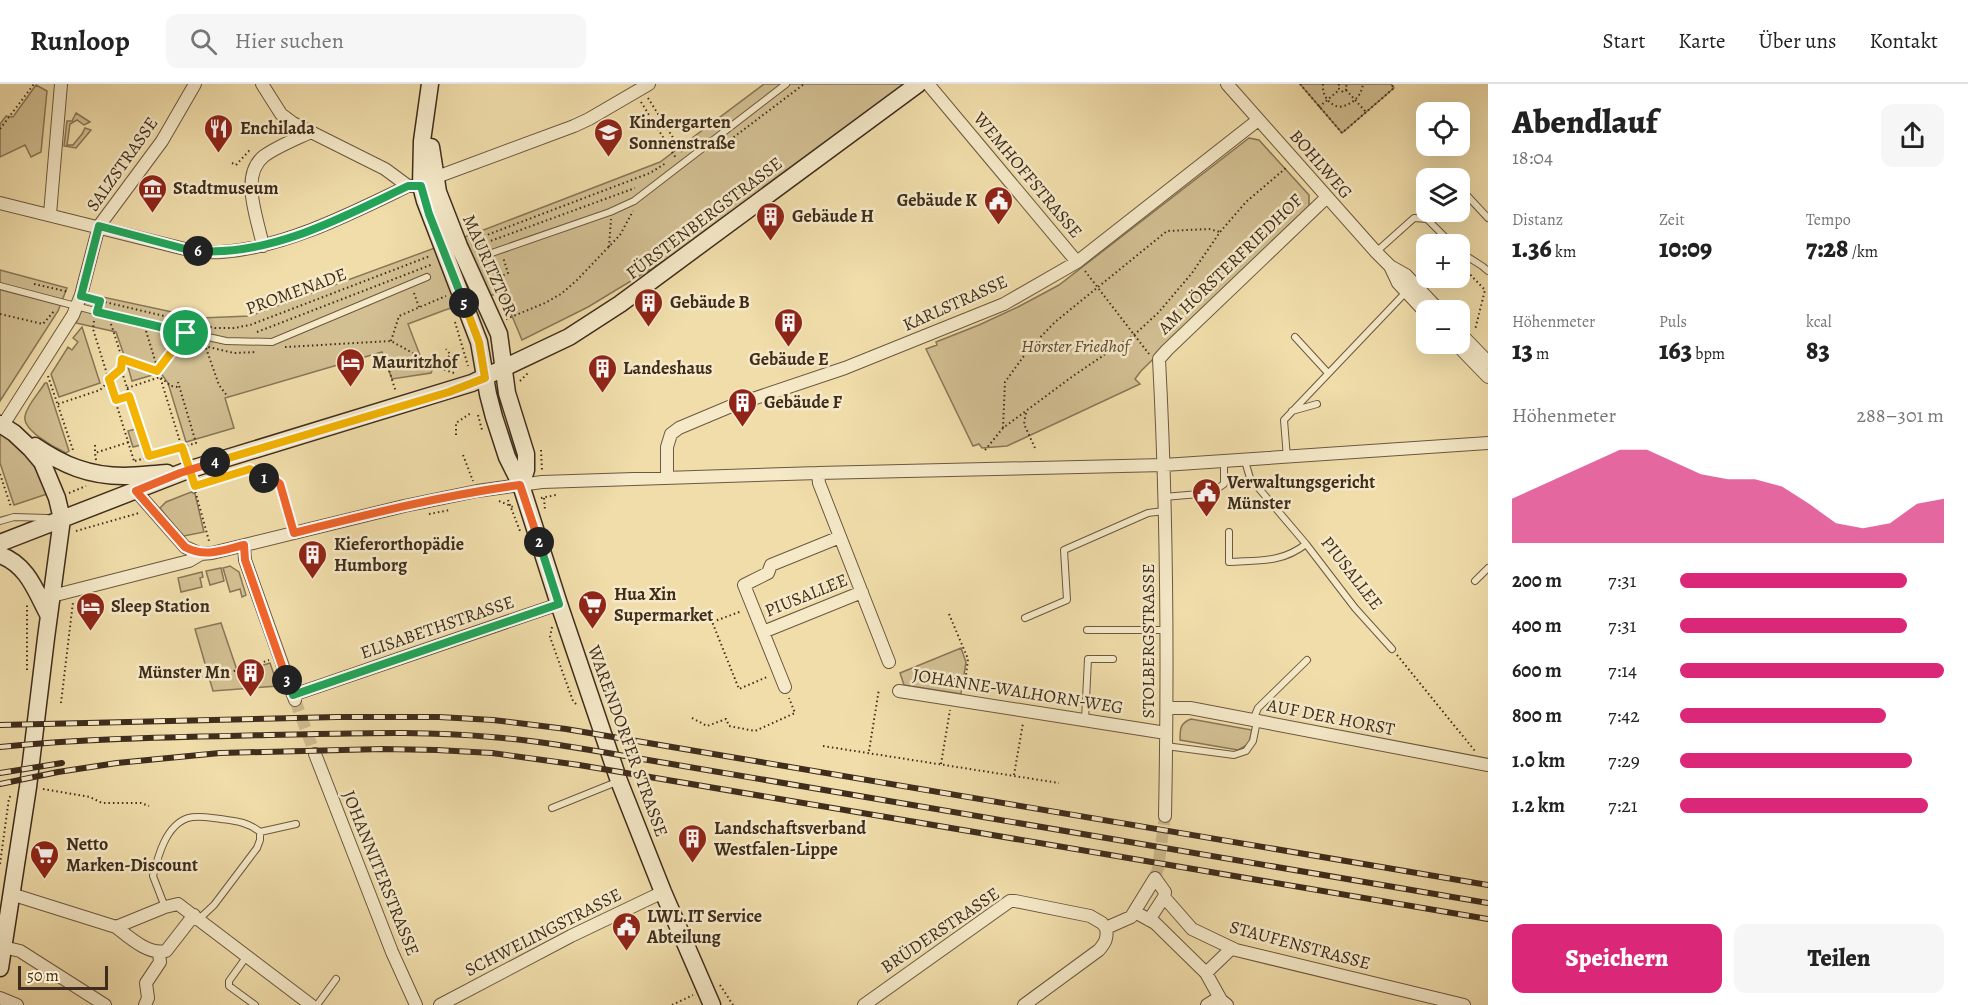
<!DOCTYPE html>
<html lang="de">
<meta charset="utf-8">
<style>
:root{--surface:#fff;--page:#f6f6f6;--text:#222;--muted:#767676;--line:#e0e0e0;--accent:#db2777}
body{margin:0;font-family:Alegreya,serif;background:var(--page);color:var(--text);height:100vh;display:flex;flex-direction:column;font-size:22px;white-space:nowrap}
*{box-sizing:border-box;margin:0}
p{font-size:20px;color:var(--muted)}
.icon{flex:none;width:33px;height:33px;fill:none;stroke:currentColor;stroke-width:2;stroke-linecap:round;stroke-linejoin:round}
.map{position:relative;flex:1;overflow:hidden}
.drawer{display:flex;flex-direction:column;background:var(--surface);width:480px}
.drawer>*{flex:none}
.controls{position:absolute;left:1416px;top:18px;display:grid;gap:12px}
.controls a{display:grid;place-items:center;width:54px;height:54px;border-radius:12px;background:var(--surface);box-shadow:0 6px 24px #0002;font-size:30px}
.scale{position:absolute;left:18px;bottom:15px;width:90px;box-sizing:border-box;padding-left:6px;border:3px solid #3f2c1c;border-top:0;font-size:16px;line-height:21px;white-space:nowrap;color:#3f2c1c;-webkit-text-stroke:4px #f5e9c8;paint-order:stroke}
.pin{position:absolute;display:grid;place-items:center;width:51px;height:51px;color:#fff;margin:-26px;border:3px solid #fff;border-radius:50%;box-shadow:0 2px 6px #0007}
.km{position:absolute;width:30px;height:30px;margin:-15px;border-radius:50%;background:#222;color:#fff;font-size:16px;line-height:30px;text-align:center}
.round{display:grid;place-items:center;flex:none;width:63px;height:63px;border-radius:12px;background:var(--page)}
.summary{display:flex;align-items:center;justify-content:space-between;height:102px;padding:0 24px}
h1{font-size:33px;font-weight:800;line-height:45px}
.figures{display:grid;grid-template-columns:repeat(3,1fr);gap:9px;height:102px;padding:6px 24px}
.figures div{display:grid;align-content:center}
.figures b{font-size:26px;font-weight:800}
.figures small{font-size:16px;font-weight:400}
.figures p{font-size:16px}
.chart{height:168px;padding:12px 24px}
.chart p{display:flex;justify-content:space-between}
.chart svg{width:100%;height:108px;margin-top:6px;fill:var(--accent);opacity:.7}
.action{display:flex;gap:12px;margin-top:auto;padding:12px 24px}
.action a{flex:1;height:69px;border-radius:12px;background:var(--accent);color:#fff;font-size:24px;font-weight:800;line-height:69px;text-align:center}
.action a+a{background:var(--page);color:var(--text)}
ul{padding:0 24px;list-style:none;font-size:20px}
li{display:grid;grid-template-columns:96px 72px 1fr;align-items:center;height:45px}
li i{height:15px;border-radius:8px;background:var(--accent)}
header{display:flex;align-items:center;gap:36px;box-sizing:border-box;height:84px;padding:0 30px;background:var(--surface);border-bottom:2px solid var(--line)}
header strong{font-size:28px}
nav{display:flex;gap:33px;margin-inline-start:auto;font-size:21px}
.search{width:420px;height:54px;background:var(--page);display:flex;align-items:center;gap:15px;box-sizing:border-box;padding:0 21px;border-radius:12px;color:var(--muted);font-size:22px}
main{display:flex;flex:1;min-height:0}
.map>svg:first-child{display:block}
</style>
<header>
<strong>Runloop</strong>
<div class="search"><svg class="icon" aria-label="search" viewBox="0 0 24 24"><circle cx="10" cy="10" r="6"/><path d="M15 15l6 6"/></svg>Hier suchen</div>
<nav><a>Start</a><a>Karte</a><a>Über uns</a><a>Kontakt</a></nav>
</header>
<main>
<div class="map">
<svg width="1488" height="921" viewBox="0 0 1488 921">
<rect width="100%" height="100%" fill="#f0ddaa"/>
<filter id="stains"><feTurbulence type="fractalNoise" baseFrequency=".00333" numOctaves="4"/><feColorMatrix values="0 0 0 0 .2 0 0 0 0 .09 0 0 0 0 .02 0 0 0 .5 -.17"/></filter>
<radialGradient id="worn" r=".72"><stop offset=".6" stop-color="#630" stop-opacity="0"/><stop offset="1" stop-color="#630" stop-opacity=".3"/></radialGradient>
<path fill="#d2bf92" stroke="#887657" stroke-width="1.5" d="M764,0H907L687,163L588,223L522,256L502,208L445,226L408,240L423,279L433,284L431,289L392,295L382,268L225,314L234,344L186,358L168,299L157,284L125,274L116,248L76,239L89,210L200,234L250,232L481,147L660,78Z
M1300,0H1391L1394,4L1342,49Z
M36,1L47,7L41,68L31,73L25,61L0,73V40L6,32L13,33Z
M76,29L90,38L84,41L77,36L70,40L67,61H73L82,50L85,44L91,46L76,64L64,62L67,37H72Z
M1249,54L1259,56L1309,111V122L1141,287L1135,295L1140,300L1007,362L982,364L979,360L973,362L926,265L937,261L936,258L979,241L1018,223L1059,201Z
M0,186L67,204L58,227L0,317Z
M82,243L100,299L59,313L51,290L68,263L72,266L78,258L73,254Z
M128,283L155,288L156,290L132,297Z
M45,299H47L69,367L66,369C55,364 22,346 25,332C27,321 39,309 45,299Z
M136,345L141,361L133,363L128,347Z
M0,349C26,368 35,380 50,409L14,421L0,379Z
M191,408L195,410L204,448L184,452L174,443L160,424L166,418Z
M230,482L239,488L246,511L242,513L240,505L230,508L223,484Z
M221,484L224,497L210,501L206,487Z
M202,488L203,493L200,494L202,503L181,508L178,494Z
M221,539L238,589L270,579L278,602L213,607L195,545Z
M961,564L966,578L961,610L904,601L900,589Z
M1191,635L1252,646L1249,660L1238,666L1180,656C1180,645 1180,639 1191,635Z"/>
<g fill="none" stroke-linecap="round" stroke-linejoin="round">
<path stroke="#cdba8e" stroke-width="12" stroke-dasharray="12 6" stroke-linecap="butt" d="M295,616L315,670
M1155,794L1158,784L1165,732"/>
<defs>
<path id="lane" d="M1460,106L1461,105L1488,134
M1427,135L1436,128
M1376,168L1414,134L1427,135L1452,160
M1460,168L1482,182L1488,187
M483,172L610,128L634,117L786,0
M0,202L110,231L226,257L272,258L427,193
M1295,253L1328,289
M1292,327L1317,320
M1287,374L1284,336L1406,208
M1245,377L1250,394L1306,460L1355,524L1392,565
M1164,413L1211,409L1224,400V378
M0,437L14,433L47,434
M1229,448V478C1259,476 1282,479 1306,460
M1475,497L1488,484
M1025,534L1067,516L1064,466L1148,429L1164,427
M1087,546H1166
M1085,636L1088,575H1113
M1253,636L1258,624L1307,576
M1166,662L1234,671L1246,667L1253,657L1257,637
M552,724L619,697
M165,823L153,792C158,772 166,741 188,734C198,731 211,734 221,735C236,737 248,738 260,748L296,740
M199,835L214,821L257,764L260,756V748
M247,872L229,897V902L255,921
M317,921L336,895"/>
<path id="street" d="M262,0L281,30L293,39L385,85L408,102H414
M928,0L1077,178
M1227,0L1376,168L1390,182L1406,191L1439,226
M434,94L574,42L589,35L649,0
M0,119L189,166C199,167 210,169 221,168C284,164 352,129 408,102
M50,130L61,0
M263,162C258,135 239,92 264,72C278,62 296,55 311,48
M1390,182L1398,199L1426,229
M1460,249L1488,278
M1456,260L1488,293
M3,341L73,231L81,211L99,142L162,57L195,0
M818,389L819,399L889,578
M667,394V363L671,350L679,344L729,323L845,284L1004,220L1077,178L1258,36
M136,407L185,463L201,470L212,469L404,422L477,407L542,398L818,389L1164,381L1488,359
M244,461L245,476L295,616
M52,512L189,477L201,470
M763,548L862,508
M785,603L744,501L768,489L771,481L840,453
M899,607L1166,649
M293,611L559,520
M1167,624H1190L1488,681
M315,670L392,868L416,921
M1165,732C1168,579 1167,427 1159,275L1167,266L1326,114
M11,810L116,843L165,823L178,820L311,921
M1135,828L1155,839L1206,889L1221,916L1227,921
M1149,836L1164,813
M116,843C129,853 148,871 166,867L194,831
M1106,844L1131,833L1155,794L1165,808L1164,813L1192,845L1236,866L1464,921
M3,863L20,867L105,921
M1206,889L1232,864
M0,914L17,921
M145,921L148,914L146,899L160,878L159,868
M440,921L571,852L663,808
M864,921L1010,817H1015L1090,832L1102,839L1106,844
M1024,921L1099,866C1105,859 1108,854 1106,844
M1207,921L1215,916H1221"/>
<path id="secondary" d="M430,0L422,57L421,102L425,117L479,258L488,310L494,333L507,373L521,401L559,520L619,697L663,808L712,921
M431,63L438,108L459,162L499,250L507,309L526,370V386L521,401
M0,340L14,349L31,365L42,378L57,414L62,435L46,554L28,703L0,884
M35,362C63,381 89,392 124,392C138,392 152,390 167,389
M0,459L188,386L472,299L569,253L620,220L918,0
M0,471C28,481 36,508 49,532"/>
</defs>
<use href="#lane" stroke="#6b5840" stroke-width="8"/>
<use href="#street" stroke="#6b5840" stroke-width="14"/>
<use href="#secondary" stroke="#3f2c1c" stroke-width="19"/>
<path stroke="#3f2c1c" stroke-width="2" stroke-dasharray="1.5 3" stroke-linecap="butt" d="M1300,0L1342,49L1394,4L1391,0
M1323,0C1322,11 1328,20 1339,23C1352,21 1361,13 1363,0
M1339,0L1338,4L1343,8L1347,5L1346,0
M1346,6L1366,28
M648,14L682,68
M641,18L676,74
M1319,23L1339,6
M0,45L34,0
M730,56L804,0
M232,79L236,81L249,67L252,68
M471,157L650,89L666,79
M474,163L635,104
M609,163L611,135
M1461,181L1485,206L1475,246
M1085,187L1149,270
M491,197L508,189L503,173
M34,200L69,208
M1429,200L1436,194
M414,209L419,223
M92,215L215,244H234L250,241L430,172
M0,230L43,240L55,226
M506,235L545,219L561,210L577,196L620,151L633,127
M94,237L93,245L134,377
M455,238L468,282
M111,240L121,271V285L149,372
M146,247L185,374
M257,248L433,180
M391,257L399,232L446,212
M204,262L234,269L257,268
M285,263L391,257L442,285L454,289
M206,264L219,301L228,313
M385,274L396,308
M123,276L157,287L181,256
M442,285L450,270L446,265
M48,292L73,366
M520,297L529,288
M127,304L160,293L171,302L178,303
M116,316L129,312
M58,320L100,306L121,285
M1026,329L1024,340L1035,364
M478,331L482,346
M1003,344L1005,298L1029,265L1055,238L1167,147L1209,145L1220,148
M456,351V339L471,329
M95,361V369
M541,366L542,387
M985,366L1003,344L1073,292L1135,250L1158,229L1192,189L1220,148L1246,118L1287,83
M463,371L473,397
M96,376L95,369L129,358
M135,377L196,359L178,298
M0,390L11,423
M193,399L209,457
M195,402L250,385L265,394L271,393L280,400L291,437
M69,409L86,402
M541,414L556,411
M544,414L545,426
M508,416L520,447
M499,417L513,423
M429,430L450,426
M76,447L139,429
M949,530L968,575L964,607
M711,535L739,605L767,593
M684,537L700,530L715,537L742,527
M552,543L550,553L573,617L578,622
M1397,571L1475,667
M27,586V520
M194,595L244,585L269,576
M953,604L955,594
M61,619L73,518
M692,634L707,642L726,635L729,642L755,647L795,629L789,614
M823,662L1059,699
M869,667L879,605
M941,680L950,626
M1014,691L1023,639
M43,705L90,713L102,719H141L149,722
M0,780L9,714L12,710
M720,901L733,921
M672,921L693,911"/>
<use href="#lane" stroke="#f5e9c8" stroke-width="6"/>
<use href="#street" stroke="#f5e9c8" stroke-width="12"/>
<use href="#secondary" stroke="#f5e9c8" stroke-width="16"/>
<defs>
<path id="rail" d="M0,641L337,633H439L493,636L566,645L666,662L1488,801
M0,663C89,654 178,653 268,651C342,650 417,646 491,653C544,657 596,667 648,676L1488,819
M0,689L62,679
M0,700L58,688L117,679L220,669L383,665L437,666L492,669L579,681L1488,835"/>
</defs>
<use href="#rail" stroke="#3f2c1c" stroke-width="6"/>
<use href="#rail" stroke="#f5e9c8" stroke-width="4" stroke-dasharray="11" stroke-linecap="butt"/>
</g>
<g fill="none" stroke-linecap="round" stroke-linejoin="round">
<defs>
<path id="split-1" d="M186,249L157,287L122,275L121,285L109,295L116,316L129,312L149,372L182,363L195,402L250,385L264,394"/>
<path id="split-2" d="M264,394L271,393L280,400L294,449C369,430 444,411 520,401L539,458"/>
<path id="split-3" d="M287,596L293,611L559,520L539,458"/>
<path id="split-4" d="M215,378L180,389L136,407L185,463C205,474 223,466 244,461L245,476L287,596"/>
<path id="split-5" d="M215,378L449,308L485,294L479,258L464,219"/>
<path id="split-6" d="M198,167C272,172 343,133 408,102H421L429,130L464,219"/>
<path id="split-7" d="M186,249L97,228L100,217L81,212L99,142L189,166L198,167"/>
</defs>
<use href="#split-1" stroke="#fff" stroke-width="12"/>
<use href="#split-2" stroke="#fff" stroke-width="12"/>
<use href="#split-3" stroke="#fff" stroke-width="12"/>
<use href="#split-4" stroke="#fff" stroke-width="12"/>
<use href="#split-5" stroke="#fff" stroke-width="12"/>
<use href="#split-6" stroke="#fff" stroke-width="12"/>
<use href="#split-7" stroke="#fff" stroke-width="12"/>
<use href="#split-1" stroke="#f5b400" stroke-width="8"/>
<use href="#split-2" stroke="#f0652b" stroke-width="8"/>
<use href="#split-3" stroke="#22a559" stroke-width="8"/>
<use href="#split-4" stroke="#f0652b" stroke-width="8"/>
<use href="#split-5" stroke="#f5b400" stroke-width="8"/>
<use href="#split-6" stroke="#22a559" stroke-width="8"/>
<use href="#split-7" stroke="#22a559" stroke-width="8"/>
</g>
<defs>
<symbol id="restaurant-pin" viewBox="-11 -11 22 30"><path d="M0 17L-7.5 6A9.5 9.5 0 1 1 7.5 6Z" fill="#8f2418" stroke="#f5e9c8"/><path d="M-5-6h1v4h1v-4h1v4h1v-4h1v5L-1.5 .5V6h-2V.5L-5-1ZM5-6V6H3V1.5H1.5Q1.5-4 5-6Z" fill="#fff"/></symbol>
<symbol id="school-pin" viewBox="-11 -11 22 30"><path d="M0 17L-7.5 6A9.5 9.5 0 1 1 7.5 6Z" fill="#8f2418" stroke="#f5e9c8"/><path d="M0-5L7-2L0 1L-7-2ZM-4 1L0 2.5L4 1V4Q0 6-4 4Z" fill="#fff"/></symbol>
<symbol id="museum-pin" viewBox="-11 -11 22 30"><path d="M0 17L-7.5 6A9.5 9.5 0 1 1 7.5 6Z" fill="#8f2418" stroke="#f5e9c8"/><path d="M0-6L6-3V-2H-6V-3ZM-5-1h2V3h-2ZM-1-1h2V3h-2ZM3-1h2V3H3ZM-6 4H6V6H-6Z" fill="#fff"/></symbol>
<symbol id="civic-pin" viewBox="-11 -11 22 30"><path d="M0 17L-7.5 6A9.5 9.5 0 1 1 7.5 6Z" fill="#8f2418" stroke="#f5e9c8"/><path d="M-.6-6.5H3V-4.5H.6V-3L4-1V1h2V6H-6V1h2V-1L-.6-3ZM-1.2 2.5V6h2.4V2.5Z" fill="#fff"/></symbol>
<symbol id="building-pin" viewBox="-11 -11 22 30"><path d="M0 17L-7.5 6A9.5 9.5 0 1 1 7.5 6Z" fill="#8f2418" stroke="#f5e9c8"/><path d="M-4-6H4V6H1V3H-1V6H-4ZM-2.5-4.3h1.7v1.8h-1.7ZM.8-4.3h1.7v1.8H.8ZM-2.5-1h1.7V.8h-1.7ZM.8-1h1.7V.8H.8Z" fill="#fff"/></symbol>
<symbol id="hotel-pin" viewBox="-11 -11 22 30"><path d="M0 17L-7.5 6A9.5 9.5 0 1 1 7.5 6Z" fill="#8f2418" stroke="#f5e9c8"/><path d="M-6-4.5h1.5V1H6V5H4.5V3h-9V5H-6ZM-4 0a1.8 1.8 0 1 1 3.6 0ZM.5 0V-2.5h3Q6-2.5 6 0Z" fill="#fff"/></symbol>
<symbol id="supermarket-pin" viewBox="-11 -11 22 30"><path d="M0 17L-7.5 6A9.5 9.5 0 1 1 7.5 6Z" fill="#8f2418" stroke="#f5e9c8"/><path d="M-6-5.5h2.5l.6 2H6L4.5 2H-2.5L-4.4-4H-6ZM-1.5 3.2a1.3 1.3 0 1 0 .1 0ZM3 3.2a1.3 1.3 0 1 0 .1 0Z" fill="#fff"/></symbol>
</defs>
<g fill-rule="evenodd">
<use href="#restaurant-pin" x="202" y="28" width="33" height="45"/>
<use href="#school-pin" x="592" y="32" width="33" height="45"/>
<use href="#museum-pin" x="136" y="88" width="33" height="45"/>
<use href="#civic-pin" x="982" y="100" width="33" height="45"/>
<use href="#building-pin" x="754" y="116" width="33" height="45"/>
<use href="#building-pin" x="632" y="202" width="33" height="45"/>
<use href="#building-pin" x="772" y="222" width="33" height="45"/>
<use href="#hotel-pin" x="334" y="262" width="33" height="45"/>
<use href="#building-pin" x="586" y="268" width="33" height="45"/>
<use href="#building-pin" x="726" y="302" width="33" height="45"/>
<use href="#civic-pin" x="1190" y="392" width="33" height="45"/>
<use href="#building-pin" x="296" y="454" width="33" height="45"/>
<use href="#supermarket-pin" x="576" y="504" width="33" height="45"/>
<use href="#hotel-pin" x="74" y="506" width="33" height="45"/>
<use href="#building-pin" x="234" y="572" width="33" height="45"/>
<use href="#building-pin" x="676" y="738" width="33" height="45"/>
<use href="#supermarket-pin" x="28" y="754" width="33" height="45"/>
<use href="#civic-pin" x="610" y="826" width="33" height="45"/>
</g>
<g text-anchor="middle" stroke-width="5" stroke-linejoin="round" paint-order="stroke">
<g font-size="18" font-weight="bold" fill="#3f2c1c" stroke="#f5e9c8" text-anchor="start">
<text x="629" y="44">Kindergarten<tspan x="629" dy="21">Sonnenstraße</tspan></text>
<text x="240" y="50">Enchilada</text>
<text x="173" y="110">Stadtmuseum</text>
<text x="977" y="122" text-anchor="end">Gebäude K</text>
<text x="792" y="138">Gebäude H</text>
<text x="670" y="224">Gebäude B</text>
<text x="789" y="281" text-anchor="middle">Gebäude E</text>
<text x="372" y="284">Mauritzhof</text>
<text x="623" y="290">Landeshaus</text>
<text x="764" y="324">Gebäude F</text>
<text x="1227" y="404">Verwaltungsgericht<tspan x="1227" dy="21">Münster</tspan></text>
<text x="334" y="466">Kieferorthopädie<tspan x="334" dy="21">Humborg</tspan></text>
<text x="614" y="516">Hua Xin<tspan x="614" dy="21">Supermarket</tspan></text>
<text x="111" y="528">Sleep Station</text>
<text x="230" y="594" text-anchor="end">Münster Mn</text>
<text x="714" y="750">Landschaftsverband<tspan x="714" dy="21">Westfalen-Lippe</tspan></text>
<text x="66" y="766">Netto<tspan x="66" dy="21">Marken-Discount</tspan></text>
<text x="647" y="838">LWL.IT Service<tspan x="647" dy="21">Abteilung</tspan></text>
</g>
<g font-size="18" fill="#3f2c1c" stroke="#f5e9c8">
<text transform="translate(122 80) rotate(-55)" y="6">SALZSTRASSE</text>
<text transform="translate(1321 80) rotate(49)" y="6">BOHLWEG</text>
<text transform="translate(1028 91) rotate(50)" y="6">WEMHOFFSTRASSE</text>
<text transform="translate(704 134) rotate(-37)" y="6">FÜRSTENBERGSTRASSE</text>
<text transform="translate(1230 180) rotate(-44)" y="6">AM HÖRSTERFRIEDHOF</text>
<text transform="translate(490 181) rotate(66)" y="6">MAURITZTOR</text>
<text transform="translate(296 207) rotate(-20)" y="6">PROMENADE</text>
<text transform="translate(955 219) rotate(-24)" y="6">KARLSTRASSE</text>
<text transform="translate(1352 489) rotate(52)" y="6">PIUSALLEE</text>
<text transform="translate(806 511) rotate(-22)" y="6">PIUSALLEE</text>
<text transform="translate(437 543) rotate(-19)" y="6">ELISABETHSTRASSE</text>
<text transform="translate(1148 557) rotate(-90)" y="6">STOLBERGSTRASSE</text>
<text transform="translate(1018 607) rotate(9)" y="6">JOHANNE-WALHORN-WEG</text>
<text transform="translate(1331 633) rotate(11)" y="6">AUF DER HORST</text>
<text transform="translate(628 657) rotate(70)" y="6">WARENDORFER STRASSE</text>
<text transform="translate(381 789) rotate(68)" y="6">JOHANNITERSTRASSE</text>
<text transform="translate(940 846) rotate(-34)" y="6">BRÜDERSTRASSE</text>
<text transform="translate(543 848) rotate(-27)" y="6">SCHWELINGSTRASSE</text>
<text transform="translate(1300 861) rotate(15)" y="6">STAUFENSTRASSE</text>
</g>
<g font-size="18" font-style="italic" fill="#5c4934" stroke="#f5e9c8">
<text x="1075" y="268">Hörster Friedhof</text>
</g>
</g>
<rect width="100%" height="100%" filter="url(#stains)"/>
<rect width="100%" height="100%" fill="url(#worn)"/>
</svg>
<div class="controls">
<a><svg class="icon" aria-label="locate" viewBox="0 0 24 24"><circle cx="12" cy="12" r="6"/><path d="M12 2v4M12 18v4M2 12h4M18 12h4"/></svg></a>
<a><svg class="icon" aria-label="layers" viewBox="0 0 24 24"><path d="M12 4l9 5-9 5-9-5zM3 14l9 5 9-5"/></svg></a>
<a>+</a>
<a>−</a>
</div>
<div class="scale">50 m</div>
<div class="pin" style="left:186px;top:249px;background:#1e9e55"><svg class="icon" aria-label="arrive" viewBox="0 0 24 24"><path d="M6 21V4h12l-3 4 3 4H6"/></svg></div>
<b class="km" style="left:264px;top:394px">1</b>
<b class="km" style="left:539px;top:458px">2</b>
<b class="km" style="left:287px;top:596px">3</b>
<b class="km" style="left:215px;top:378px">4</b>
<b class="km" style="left:464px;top:219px">5</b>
<b class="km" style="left:198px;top:167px">6</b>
</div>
<section class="drawer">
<div class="summary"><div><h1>Abendlauf</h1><p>18:04</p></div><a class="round"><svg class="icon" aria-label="share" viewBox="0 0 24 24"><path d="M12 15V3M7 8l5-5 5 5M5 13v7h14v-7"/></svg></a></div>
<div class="figures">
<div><p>Distanz</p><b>1.36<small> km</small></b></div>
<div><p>Zeit</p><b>10:09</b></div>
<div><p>Tempo</p><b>7:28<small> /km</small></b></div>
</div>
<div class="figures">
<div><p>Höhenmeter</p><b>13<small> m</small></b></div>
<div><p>Puls</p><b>163<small> bpm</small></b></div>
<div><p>kcal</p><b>83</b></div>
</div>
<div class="chart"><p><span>Höhenmeter</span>288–301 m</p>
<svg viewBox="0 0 160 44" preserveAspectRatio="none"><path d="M0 44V26L10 21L20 16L30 11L40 6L50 6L60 11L70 16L80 18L90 18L100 21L110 28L120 36L130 38L140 36L150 28L160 26V44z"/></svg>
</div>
<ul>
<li><b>200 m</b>7:31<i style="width:86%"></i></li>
<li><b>400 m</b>7:31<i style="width:86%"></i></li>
<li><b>600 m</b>7:14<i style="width:100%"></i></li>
<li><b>800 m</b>7:42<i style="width:78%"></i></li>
<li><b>1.0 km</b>7:29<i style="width:88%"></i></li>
<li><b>1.2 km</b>7:21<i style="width:94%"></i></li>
</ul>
<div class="action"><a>Speichern</a><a>Teilen</a></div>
</section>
</main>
